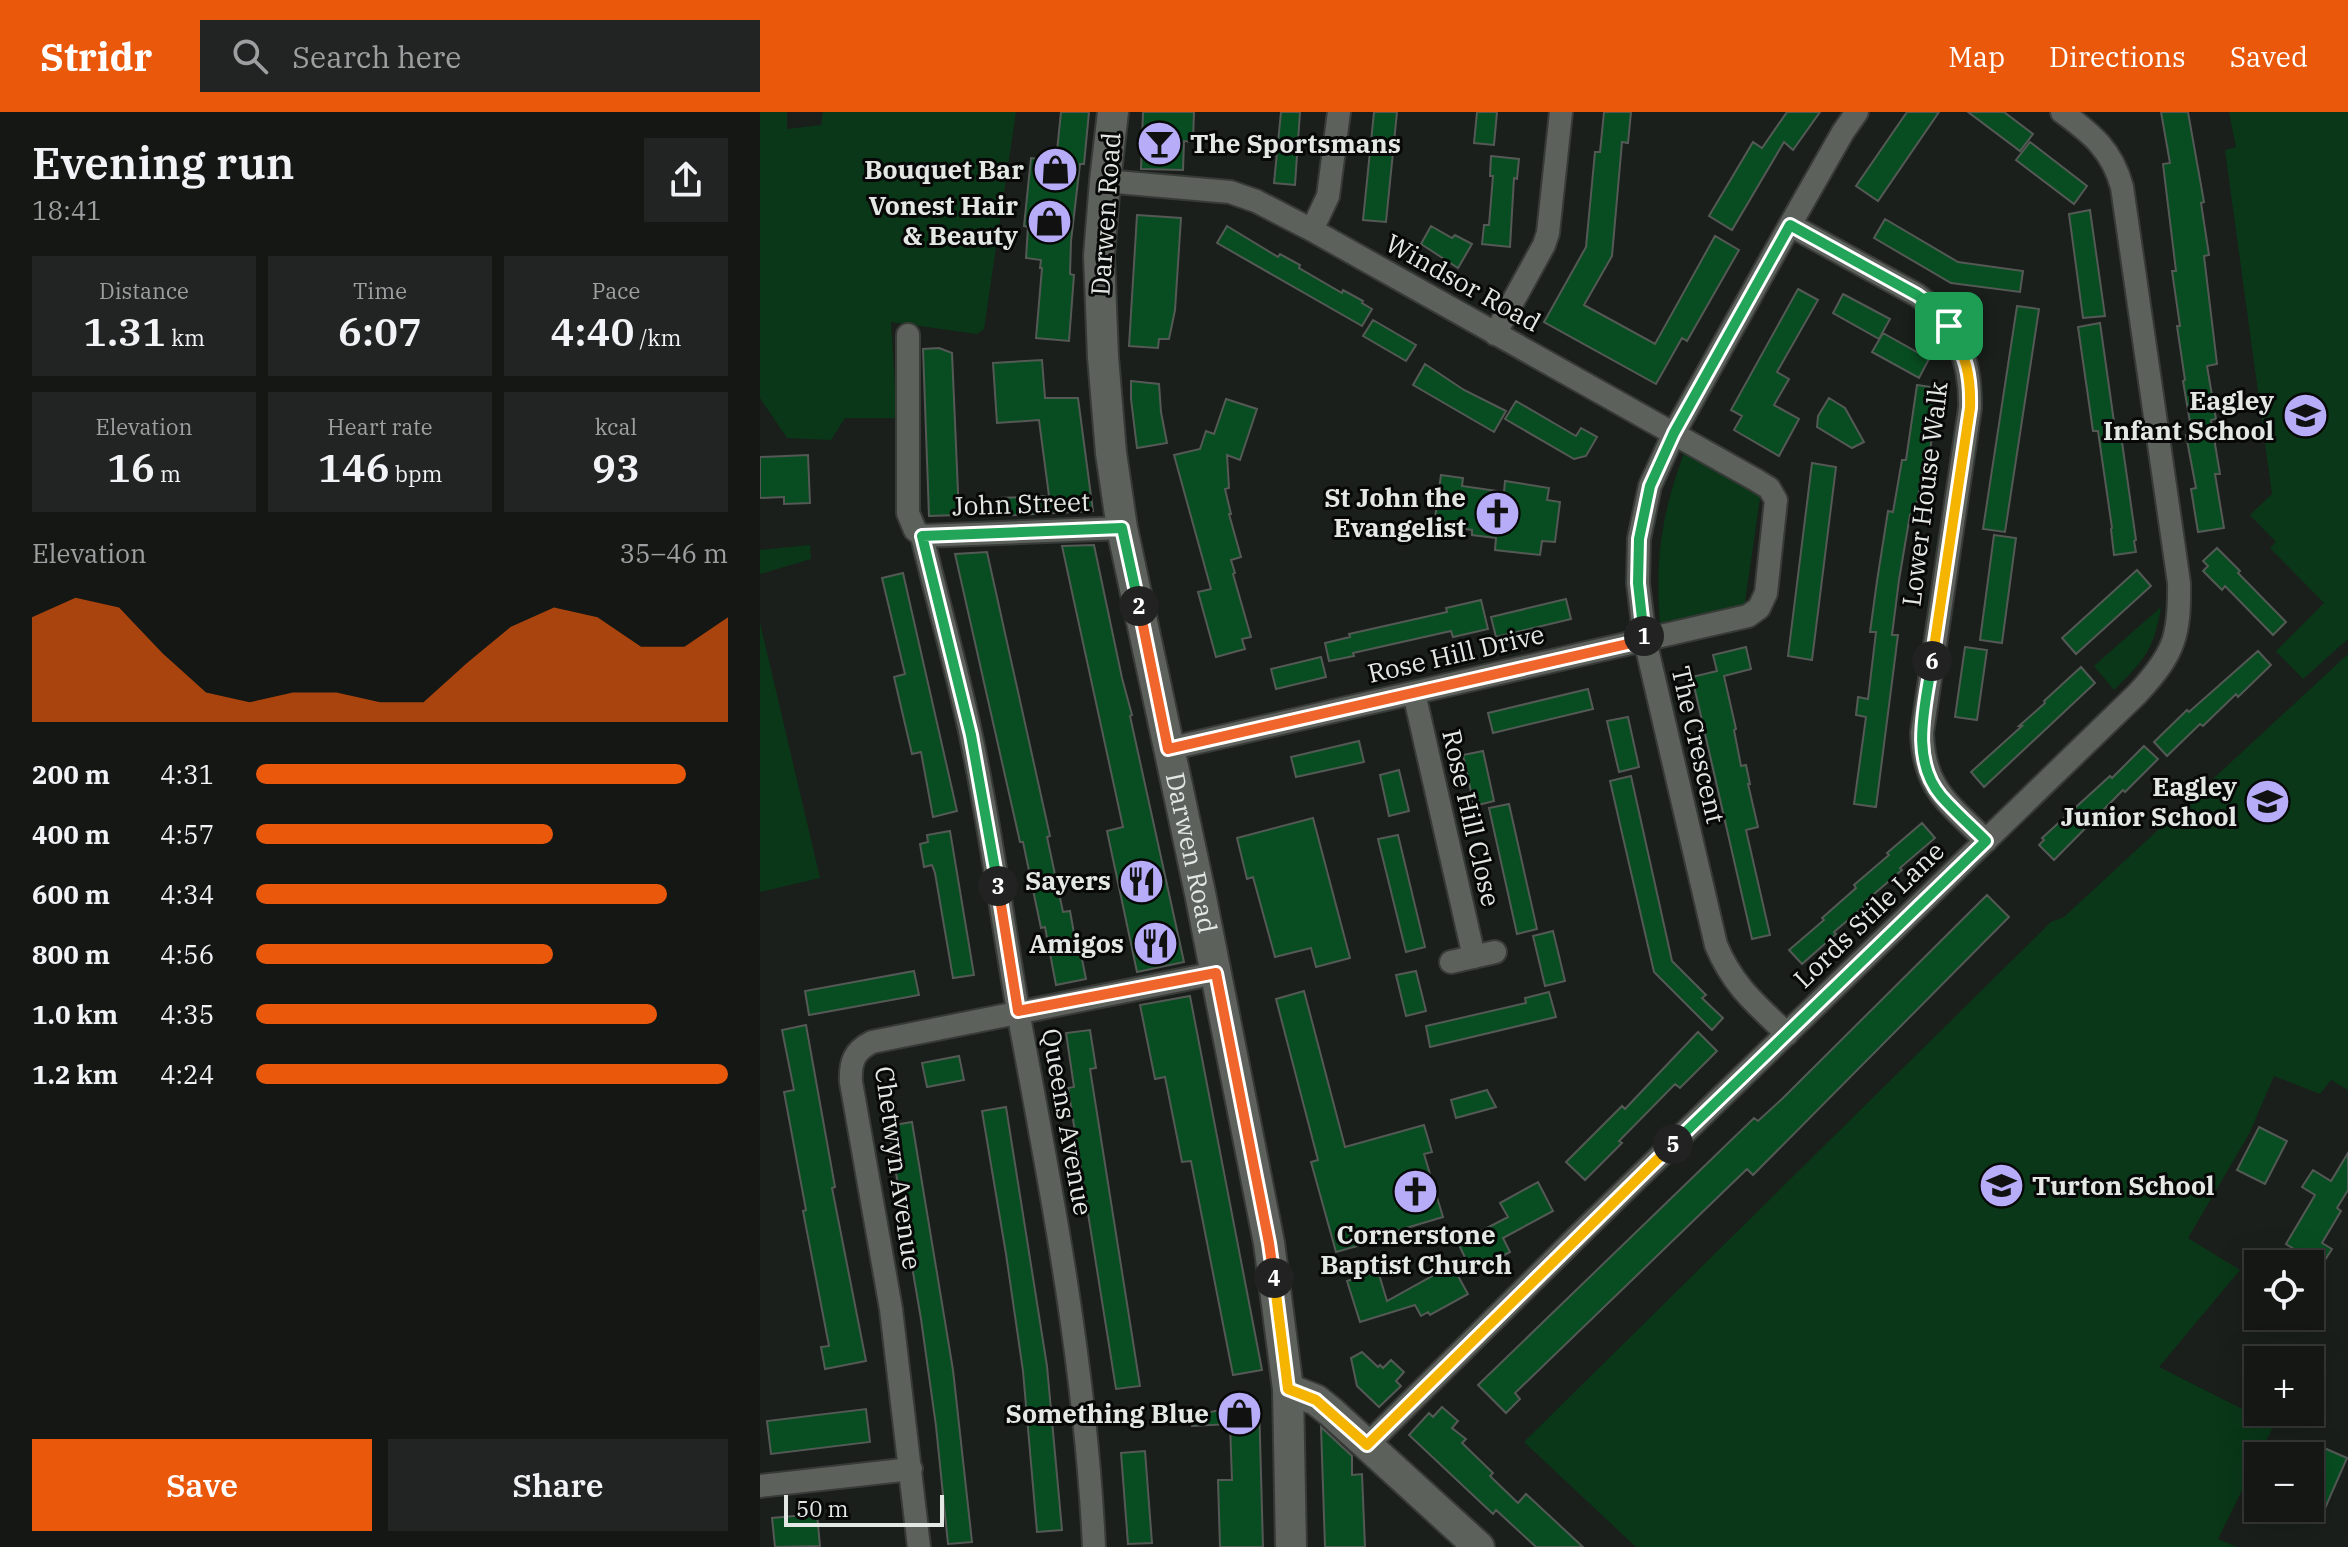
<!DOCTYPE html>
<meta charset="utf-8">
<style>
:root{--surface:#141714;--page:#212422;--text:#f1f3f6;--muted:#9d9fa0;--line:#333634;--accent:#ea580c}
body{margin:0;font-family:"IBM Plex Serif",serif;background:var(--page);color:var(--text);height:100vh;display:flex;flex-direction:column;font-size:30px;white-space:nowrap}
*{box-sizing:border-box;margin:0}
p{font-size:26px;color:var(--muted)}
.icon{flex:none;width:44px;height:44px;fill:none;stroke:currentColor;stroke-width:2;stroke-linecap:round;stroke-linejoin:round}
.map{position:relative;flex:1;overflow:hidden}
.drawer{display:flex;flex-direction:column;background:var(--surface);width:760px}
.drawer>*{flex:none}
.fabs{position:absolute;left:1484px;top:1138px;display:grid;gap:16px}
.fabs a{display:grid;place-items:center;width:80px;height:80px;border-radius:0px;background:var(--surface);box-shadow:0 8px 32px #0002,0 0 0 2px var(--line);font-size:40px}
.scale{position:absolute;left:24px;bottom:20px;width:160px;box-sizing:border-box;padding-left:8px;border:4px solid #e4e8e5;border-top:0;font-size:22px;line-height:28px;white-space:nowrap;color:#e4e8e5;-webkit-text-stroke:6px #070807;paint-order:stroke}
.pin{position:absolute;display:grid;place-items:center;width:68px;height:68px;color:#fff;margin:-34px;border-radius:16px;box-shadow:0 4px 12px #0006}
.km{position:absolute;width:40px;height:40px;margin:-20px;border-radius:50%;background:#222;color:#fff;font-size:22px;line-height:40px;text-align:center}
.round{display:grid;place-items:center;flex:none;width:84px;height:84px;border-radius:0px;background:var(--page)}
.headline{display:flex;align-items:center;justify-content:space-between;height:136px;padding:0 32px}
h1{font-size:44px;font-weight:600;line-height:60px}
.figures{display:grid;grid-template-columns:repeat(3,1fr);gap:12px;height:136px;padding:8px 32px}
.figures div{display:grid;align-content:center;border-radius:0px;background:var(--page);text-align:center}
.figures b{font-size:40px;font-weight:600}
.figures small{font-size:22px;font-weight:400}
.figures p{font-size:22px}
.chart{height:224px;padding:16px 32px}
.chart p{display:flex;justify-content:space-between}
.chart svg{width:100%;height:144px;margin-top:8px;fill:var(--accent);opacity:.7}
.primary-button{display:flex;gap:16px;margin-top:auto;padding:16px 32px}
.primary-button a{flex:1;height:92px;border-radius:0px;background:var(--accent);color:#fff;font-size:32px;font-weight:600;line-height:92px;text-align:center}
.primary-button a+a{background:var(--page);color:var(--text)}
ul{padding:0 32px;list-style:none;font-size:26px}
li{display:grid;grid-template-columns:128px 96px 1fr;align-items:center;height:60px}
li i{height:20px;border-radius:10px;background:var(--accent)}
header{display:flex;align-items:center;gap:48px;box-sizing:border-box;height:112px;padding:0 40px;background:var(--accent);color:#fff}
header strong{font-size:38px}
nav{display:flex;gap:44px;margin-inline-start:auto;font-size:28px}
.search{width:560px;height:72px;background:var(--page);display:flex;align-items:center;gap:20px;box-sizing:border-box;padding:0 28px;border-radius:0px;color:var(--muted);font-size:30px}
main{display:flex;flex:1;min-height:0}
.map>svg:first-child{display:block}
</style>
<header>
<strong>Stridr</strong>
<div class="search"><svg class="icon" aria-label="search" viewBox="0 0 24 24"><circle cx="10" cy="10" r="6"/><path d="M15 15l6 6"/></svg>Search here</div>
<nav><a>Map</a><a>Directions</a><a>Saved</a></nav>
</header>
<main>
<section class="drawer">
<div class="headline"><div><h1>Evening run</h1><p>18:41</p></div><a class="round"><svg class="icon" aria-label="share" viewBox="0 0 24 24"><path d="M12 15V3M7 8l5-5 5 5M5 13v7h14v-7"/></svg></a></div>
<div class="figures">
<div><p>Distance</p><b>1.31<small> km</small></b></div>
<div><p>Time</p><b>6:07</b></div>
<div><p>Pace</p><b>4:40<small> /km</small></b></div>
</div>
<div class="figures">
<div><p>Elevation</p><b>16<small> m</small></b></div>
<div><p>Heart rate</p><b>146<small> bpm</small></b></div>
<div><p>kcal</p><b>93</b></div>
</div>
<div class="chart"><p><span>Elevation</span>35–46 m</p>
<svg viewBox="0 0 160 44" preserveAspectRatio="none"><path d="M0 44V12L10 6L20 9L30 23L40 35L50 38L60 35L70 35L80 38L90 38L100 26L110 15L120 9L130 12L140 21L150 21L160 12V44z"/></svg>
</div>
<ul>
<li><b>200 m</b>4:31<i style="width:91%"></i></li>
<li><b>400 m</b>4:57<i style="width:63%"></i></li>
<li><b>600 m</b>4:34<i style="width:87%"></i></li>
<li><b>800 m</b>4:56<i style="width:63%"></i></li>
<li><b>1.0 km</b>4:35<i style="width:85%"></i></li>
<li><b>1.2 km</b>4:24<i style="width:100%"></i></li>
</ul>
<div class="primary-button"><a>Save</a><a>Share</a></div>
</section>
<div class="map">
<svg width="1588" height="1435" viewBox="0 0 1588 1435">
<rect width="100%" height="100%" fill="#1a1f1b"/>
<path fill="#0a3718" d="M0,0H27V17L61,13L63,0H256L224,217L217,222L131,210L137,306H85L71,328L27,326L0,286Z
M1469,0H1588V527L1543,567L1516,539L1564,491L1510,436L1516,430L1490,403L1512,382L1465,38L1476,35Z
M924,341L936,343L1001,379L984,497L909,511L900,510C895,444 902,402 924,341Z
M50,433L51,447L0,462V438Z
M1401,495C1394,538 1384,548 1354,578L1334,554Z
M0,511L60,766L0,780Z
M1588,542V978L1571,968L1560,982L1514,964L1489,1022L1428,1126L1480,1158L1399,1255L1514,1313L1458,1427L1477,1435H876L764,1330L1291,810L1304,805Z"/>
<path fill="#084d21" stroke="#545955" stroke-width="2" d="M301,0H329L324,52H320L311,129L310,162L314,163L309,229L276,226L282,156H280L281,148L266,146L268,115L264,114L271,46L296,49Z
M383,0H434L433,30L424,29L423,58L381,57Z
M521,0H540L535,73L514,71Z
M614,0H637L626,110L603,108Z
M717,0H737L734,33L714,31Z
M844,0H871L868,31L862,30L852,144L824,193L895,232L955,124L979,138L927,229L922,226L896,272L784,210L826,135L835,40H840Z
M1027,0H1060L1033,38L1024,30L972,118L949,104L993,30L1002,36Z
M1147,0H1179L1118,89L1096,74Z
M1208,0H1244L1273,22L1260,39Z
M1401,0H1428L1444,90L1441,91L1449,143L1444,144L1457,252L1447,254L1456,307L1451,308L1460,362H1455L1464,416L1438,420L1431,377L1436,376L1426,323L1432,322L1423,269L1425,268L1417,214H1420L1412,159H1416L1403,52L1410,51Z
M1270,30L1327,74L1314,92L1256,48Z
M731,44L759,47L757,67L754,66L750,135L722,132L724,113H729L733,64H730Z
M1330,98L1345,204L1323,206L1309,102Z
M377,103L421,106L415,198L409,227H399L398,236L369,234Z
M1125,107L1198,150L1263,159L1260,180L1191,171L1114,126Z
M467,114L518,145L520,142L540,153L539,156L582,181L583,178L603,189L602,191L612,197L602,214L457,131Z
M671,114L692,126L695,123L712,132L698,156L661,132Z
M1038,177L1058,188L1017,260L1029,267L1014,293L1039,307L1019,344L974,318L982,304L971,298Z
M1083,182L1130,207L1119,227L1073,201Z
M1257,194L1279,197L1245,420L1223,417Z
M613,208L656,233L646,249L603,224Z
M1340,211L1356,324L1361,323L1376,428L1374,429L1376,440L1354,443L1351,417L1352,416L1338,319H1333L1318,215Z
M1123,221L1169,247L1159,266L1112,240Z
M179,236L192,241L199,403L169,404L163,237Z
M282,248L285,286H318L333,399L238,404V386L289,384L279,308L237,311L233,251Z
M665,252L704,278L746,299L734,320L653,273Z
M371,269L399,272L401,300L407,331L377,336L371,287Z
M1157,273L1179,276L1169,346L1165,345L1155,404L1150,403L1139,468L1132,523H1138L1116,695L1094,692L1106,605L1096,603L1098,585L1108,587L1116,520H1110L1117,469L1128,399L1133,400L1142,348H1146Z
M1069,286L1085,296L1104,330L1092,336L1057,315L1058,304Z
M466,287L497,297L480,348L467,343L469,376L465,377L471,402H469L481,445L471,448L475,461L473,462L491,525L482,527L485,537L456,545L438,480L451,477L414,343L440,337L446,319L454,322Z
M756,289L816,324L821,316L837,325L826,344L814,347L745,307Z
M48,343L50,391L24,392V385L0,386V345Z
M1052,351L1076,355L1052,548L1028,544Z
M681,363L703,366L702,374L744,380L745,369L789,376L787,388L800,390L795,430L782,429L780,443L735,438L736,426L712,423V418L674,413Z
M1234,423L1256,426L1242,531L1220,528Z
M334,433L362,566L372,603L370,604L424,850L377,860L347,719L363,715L302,434Z
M1457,436L1480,459L1478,461L1526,510L1513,523L1465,474L1462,478L1443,459L1448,454L1443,449Z
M227,440L290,724L287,725L303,800L310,799L317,838L320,837L326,867L296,873L285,815L281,816L263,730H260L195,442Z
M1377,458L1391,474L1316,542L1302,526Z
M143,461L197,699L173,705L161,640L152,642L134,565L145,562L122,466Z
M806,487L811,507L736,525L731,505Z
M721,488L728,517L693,525L691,519L593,541L594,544L569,549L565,531L590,525L589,522L687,500L686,496Z
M986,535L991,557L964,564L976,617L974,618L981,654L986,653L990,672H988L998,715L986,718L1010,823L992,827L932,565L957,559L953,543Z
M1205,535L1227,538L1217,608L1195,605Z
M1498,539L1511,553L1478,585L1476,582L1443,614L1440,612L1407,644L1394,630L1427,598L1429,600Z
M561,545L566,565L516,577L511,557Z
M1321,555L1335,571L1224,675L1211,660L1262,614H1259L1285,591L1284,589Z
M828,577L833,597L733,621L728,601Z
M868,605L879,655L859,660L847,609Z
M599,629L604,650L536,665L531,645Z
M1384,634L1398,647L1365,680L1363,678L1294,748L1279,733L1284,728L1282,726L1350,664L1352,666Z
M723,639L734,689L714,694L703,643Z
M639,658L649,699L629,704L620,663Z
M871,664L912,849L946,883L942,886L963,906L952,918L894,860L850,669Z
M749,692L777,817L757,822L729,696Z
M553,706L590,846L556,855L551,836L515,845L493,765L487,767L477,726Z
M1162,711L1175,726L1140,756L1142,758L1107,788L1109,790L1074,820L1076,822L1042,852L1029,838L1064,808L1062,806L1096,776L1094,773L1129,743L1127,741Z
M190,719L214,863L193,866L175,761L172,753L164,755L160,732L168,730L167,723Z
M638,723L665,835L646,840L618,727Z
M1227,783L1249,805L993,1063L987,1057L755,1281L760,1287L746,1301L718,1273L994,1006L998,1009L1023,986Z
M793,819L805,869L785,874L773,824Z
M154,859L159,883L49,903L45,879Z
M656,859L666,899L646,904L636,863Z
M544,879L585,1035L664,1013L672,1040L664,1042L683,1105L626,1122V1126L576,1140L551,1050L558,1048L516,887Z
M789,880L796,905L670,935L666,914L766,891L765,886Z
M430,884L502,1258L473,1263L431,1049L422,1050L405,965L395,967L380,893Z
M46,913L75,1075L72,1076L106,1249L65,1257L61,1235L69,1234L43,1099L46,1098L24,980L34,978L22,918Z
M330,918L336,956L330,957L380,1274L356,1277L308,976L314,975L306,921Z
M938,920L957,939L920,976L915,972L859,1029L862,1031L825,1068L806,1050L862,994L865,997Z
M199,944L204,968L167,975L162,951Z
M727,978L736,995L696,1006L691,988Z
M246,995L287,1254L302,1418L277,1420L263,1259L246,1142L222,999Z
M152,1010L193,1258L212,1430L188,1432L176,1314L161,1207L128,1014Z
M1499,1015L1527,1029L1505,1072L1477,1058Z
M1588,1041V1078L1577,1096L1581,1099L1562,1131L1572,1137L1563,1151L1553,1146L1552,1148L1526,1132L1555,1083L1542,1075L1553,1058L1571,1069Z
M778,1070L793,1099L743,1126L750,1140L712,1160L698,1131L748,1105L740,1091Z
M692,1153L708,1182L670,1203L668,1200L661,1204L655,1193L600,1210L587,1169L618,1159L627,1189Z
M602,1240L618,1255L620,1253L623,1256L631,1248L644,1260L636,1269L641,1274L619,1295L597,1274L591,1246Z
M499,1290L503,1435H460L458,1368H472L470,1312L432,1314L431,1304Z
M682,1295L698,1309L692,1316L706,1327L702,1331L733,1361L730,1364L758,1391L766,1382L823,1435H776L736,1398L733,1402L649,1323L669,1301L673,1305Z
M106,1297L110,1330L11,1342L7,1309Z
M561,1315L592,1344V1363L602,1362L605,1435H565Z
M1555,1332L1587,1346L1563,1401L1550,1395V1345Z
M385,1339L392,1431L368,1432L361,1341Z
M57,1402L60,1434L15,1435L12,1406Z"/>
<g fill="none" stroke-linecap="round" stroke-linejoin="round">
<defs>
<path id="street" d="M345,69L470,80L496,89L552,118L996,368L1009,376L1016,388L1006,481L999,496L988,504L408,637
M1030,113L1157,183C1197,213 1211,247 1210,296L1162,621C1164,678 1189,691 1226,729
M552,118L568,84L579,0
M735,222L784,133L788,121L801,0
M148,223V401L155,418L162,424C178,491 197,557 211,624C232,722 244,822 262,921C294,1091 326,1262 334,1435
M162,424L362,416
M654,581L714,845
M691,850L735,840
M1027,922C996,892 973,874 956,833L885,528L878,471L879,427L890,374L914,321L1030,113L1083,20L1097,0
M607,1333L822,1120L1377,582C1414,542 1420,525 1419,471L1362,75C1352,38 1332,22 1302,0
M0,1374L151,1357
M159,1435L131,1197L91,970C90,950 94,939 112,930L456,861"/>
<g id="secondary">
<path id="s1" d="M353,0L345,69L339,144L343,245L351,341L362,416L440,781L509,1131L528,1277L531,1435"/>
<path d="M528,1277L556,1288L571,1300L719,1435"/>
</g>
</defs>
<use href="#street" stroke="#373a37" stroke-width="26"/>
<use href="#secondary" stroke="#373a37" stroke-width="34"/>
<use href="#street" stroke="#5c615c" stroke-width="22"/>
<use href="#secondary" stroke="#5c615c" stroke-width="30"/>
</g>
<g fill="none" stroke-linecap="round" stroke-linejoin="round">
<defs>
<path id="split-1" d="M884,524L878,471L879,427L890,374L914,321L1030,113L1157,183L1175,196L1189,214"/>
<path id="split-2" d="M379,494L408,637L885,528L884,524"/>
<path id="split-3" d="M238,774L211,623L162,424L362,416L379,494"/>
<path id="split-4" d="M238,774L258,899L456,861L509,1131L514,1166"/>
<path id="split-5" d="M514,1166L528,1277L556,1288L607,1333L913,1032"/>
<path id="split-6" d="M913,1032L1226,729C1211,714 1195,700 1181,684C1149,646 1166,592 1172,549"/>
<path id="split-7" d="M1172,549L1210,296C1211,263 1206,244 1189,214"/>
</defs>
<use href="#split-1" stroke="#fff" stroke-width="16"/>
<use href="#split-2" stroke="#fff" stroke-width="16"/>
<use href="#split-3" stroke="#fff" stroke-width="16"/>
<use href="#split-4" stroke="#fff" stroke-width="16"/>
<use href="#split-5" stroke="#fff" stroke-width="16"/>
<use href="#split-6" stroke="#fff" stroke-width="16"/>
<use href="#split-7" stroke="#fff" stroke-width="16"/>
<use href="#split-1" stroke="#22a559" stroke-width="10"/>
<use href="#split-2" stroke="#f0652b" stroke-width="10"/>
<use href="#split-3" stroke="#22a559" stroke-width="10"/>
<use href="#split-4" stroke="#f0652b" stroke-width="10"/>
<use href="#split-5" stroke="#f5b400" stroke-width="10"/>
<use href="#split-6" stroke="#22a559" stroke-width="10"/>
<use href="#split-7" stroke="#f5b400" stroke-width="10"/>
</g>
<defs>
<symbol id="bar-disc" viewBox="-11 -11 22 22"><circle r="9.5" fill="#b6acf8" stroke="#070807"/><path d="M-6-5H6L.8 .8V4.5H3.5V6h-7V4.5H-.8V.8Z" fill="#111"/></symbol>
<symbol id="shop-disc" viewBox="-11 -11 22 22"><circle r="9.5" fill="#b6acf8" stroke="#070807"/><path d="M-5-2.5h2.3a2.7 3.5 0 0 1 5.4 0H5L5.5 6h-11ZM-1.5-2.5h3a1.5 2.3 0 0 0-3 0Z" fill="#111"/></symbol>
<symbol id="school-disc" viewBox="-11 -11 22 22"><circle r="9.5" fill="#b6acf8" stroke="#070807"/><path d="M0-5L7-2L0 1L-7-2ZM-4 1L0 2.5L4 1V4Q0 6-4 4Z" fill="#111"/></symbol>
<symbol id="church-disc" viewBox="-11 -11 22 22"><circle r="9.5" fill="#b6acf8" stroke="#070807"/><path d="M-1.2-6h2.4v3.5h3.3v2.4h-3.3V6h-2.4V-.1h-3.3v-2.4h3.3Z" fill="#111"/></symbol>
<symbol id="restaurant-disc" viewBox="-11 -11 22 22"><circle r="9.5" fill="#b6acf8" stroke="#070807"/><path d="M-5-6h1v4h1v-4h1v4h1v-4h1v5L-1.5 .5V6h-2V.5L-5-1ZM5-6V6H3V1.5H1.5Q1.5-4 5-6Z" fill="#111"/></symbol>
</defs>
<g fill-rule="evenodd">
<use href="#bar-disc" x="374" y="6" width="51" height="51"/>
<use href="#shop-disc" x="270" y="32" width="51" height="51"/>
<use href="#shop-disc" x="264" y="84" width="51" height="51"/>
<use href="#school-disc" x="1520" y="278" width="51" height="51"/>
<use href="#church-disc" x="712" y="376" width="51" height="51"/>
<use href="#school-disc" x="1482" y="664" width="51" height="51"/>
<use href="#restaurant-disc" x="356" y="744" width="51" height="51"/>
<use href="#restaurant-disc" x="370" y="806" width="51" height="51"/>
<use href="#school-disc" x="1216" y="1048" width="51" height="51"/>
<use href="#church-disc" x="630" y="1054" width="51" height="51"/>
<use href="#shop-disc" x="454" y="1276" width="51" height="51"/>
</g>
<g text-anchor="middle" stroke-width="6" stroke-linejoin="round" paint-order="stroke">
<g font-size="26" font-weight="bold" fill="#e4e8e5" stroke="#070807" text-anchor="end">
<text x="430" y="41" text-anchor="start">The Sportsmans</text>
<text x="264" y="67">Bouquet Bar</text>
<text x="258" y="103">Vonest Hair<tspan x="258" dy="30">&amp; Beauty</tspan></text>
<text x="1514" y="298">Eagley<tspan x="1514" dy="30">Infant School</tspan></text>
<text x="706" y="395">St John the<tspan x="706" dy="30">Evangelist</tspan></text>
<text x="1477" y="684">Eagley<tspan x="1477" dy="30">Junior School</tspan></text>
<text x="351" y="778">Sayers</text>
<text x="364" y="841">Amigos</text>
<text x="1272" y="1083" text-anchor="start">Turton School</text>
<text x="656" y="1132" text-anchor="middle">Cornerstone<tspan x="656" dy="30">Baptist Church</tspan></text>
<text x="449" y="1311">Something Blue</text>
</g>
<g font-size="26" fill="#e4e8e5" stroke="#070807">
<text transform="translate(346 102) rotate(-86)" y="9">Darwen Road</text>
<text transform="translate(703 171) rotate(29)" y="9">Windsor Road</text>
<text transform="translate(1165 382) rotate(-83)" y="9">Lower House Walk</text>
<text transform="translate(261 392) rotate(-2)" y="9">John Street</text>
<text transform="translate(696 542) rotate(-13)" y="9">Rose Hill Drive</text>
<text transform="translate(938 633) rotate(77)" y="9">The Crescent</text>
<text transform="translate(711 706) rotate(77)" y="9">Rose Hill Close</text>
<text dy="9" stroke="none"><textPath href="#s1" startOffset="750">Darwen Road</textPath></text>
<text transform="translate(1109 803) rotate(-44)" y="9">Lords Stile Lane</text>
<text transform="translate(307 1010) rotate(80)" y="9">Queens Avenue</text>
<text transform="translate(138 1056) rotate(82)" y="9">Chetwyn Avenue</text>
</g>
</g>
</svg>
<div class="fabs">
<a><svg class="icon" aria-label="locate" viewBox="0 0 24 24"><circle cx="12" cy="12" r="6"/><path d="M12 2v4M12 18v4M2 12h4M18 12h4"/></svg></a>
<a>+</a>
<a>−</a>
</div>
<div class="scale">50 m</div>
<div class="pin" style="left:1189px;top:214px;background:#1e9e55"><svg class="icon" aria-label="arrive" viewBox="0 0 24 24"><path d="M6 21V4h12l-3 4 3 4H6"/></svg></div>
<b class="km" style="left:884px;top:524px">1</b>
<b class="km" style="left:379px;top:494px">2</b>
<b class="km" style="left:238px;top:774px">3</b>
<b class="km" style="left:514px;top:1166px">4</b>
<b class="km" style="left:913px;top:1032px">5</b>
<b class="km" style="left:1172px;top:549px">6</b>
</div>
</main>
